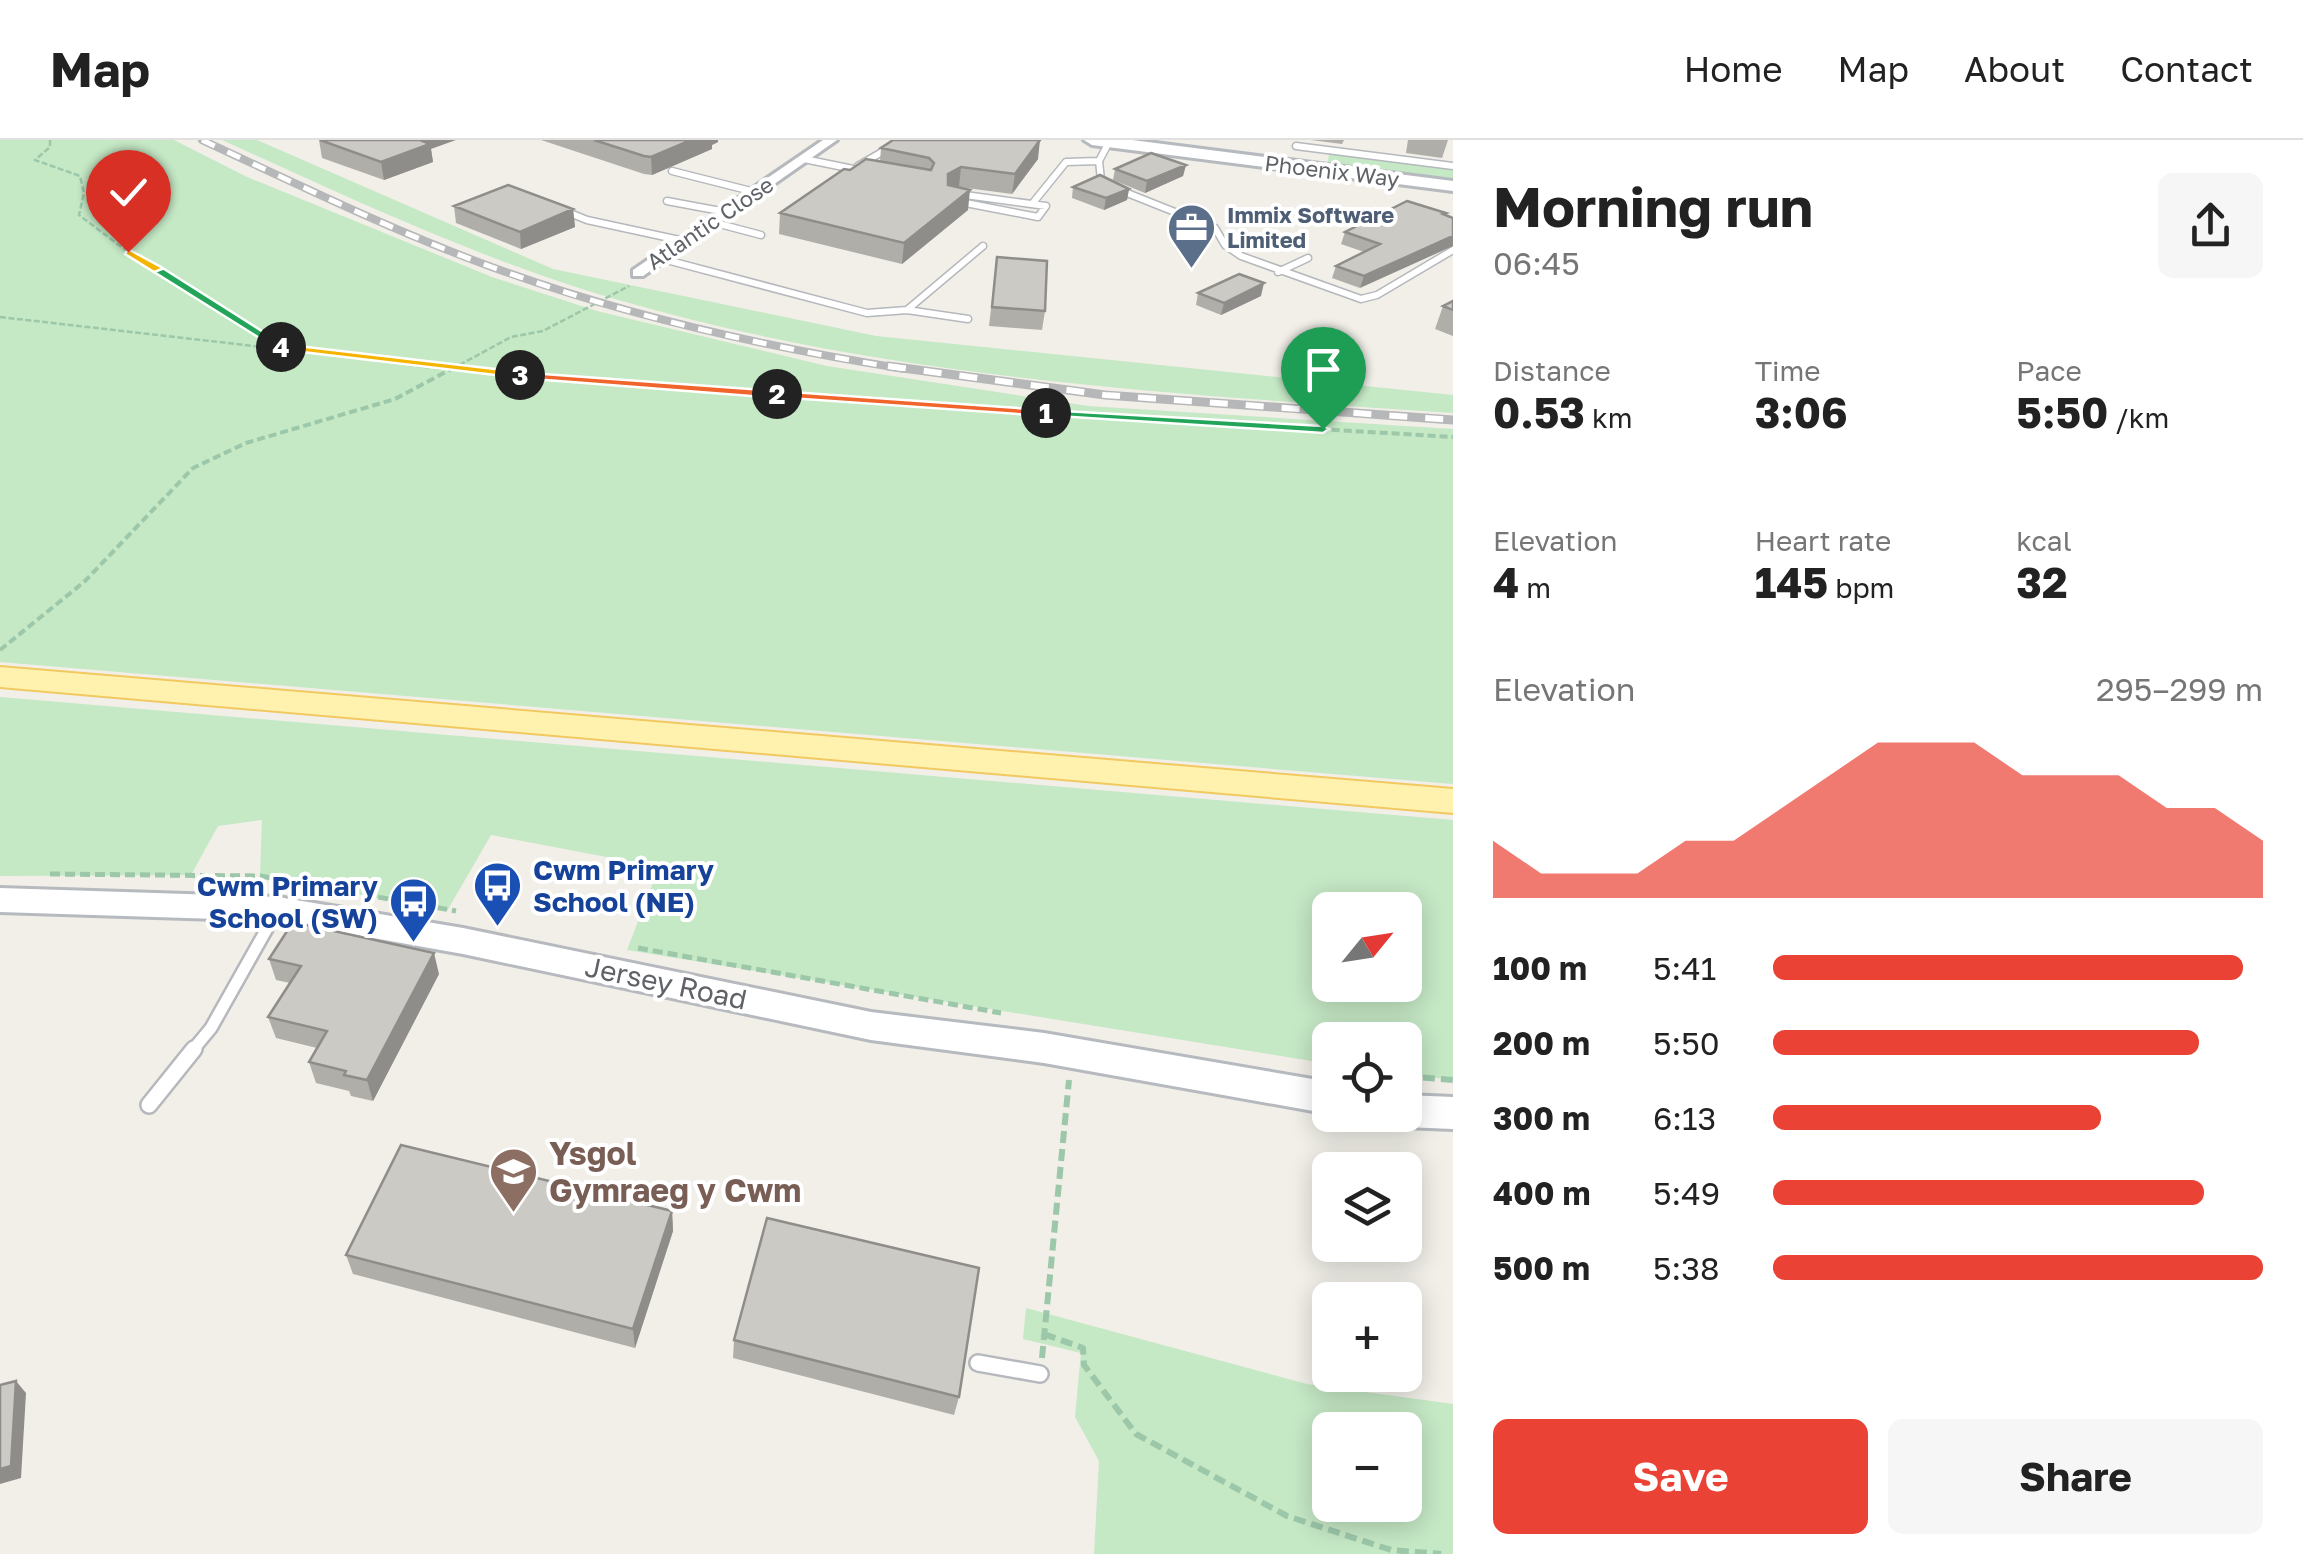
<!DOCTYPE html>
<meta charset="utf-8">
<style>
:root{--surface:#fff;--page:#f6f6f6;--text:#222;--muted:#767676;--line:#e0e0e0;--accent:#ea4335}
body{margin:0;font-family:"Golos Text",sans-serif;background:var(--page);color:var(--text);height:100vh;display:flex;flex-direction:column;font-size:38px;white-space:nowrap}
*{box-sizing:border-box;margin:0}
p{font-size:32px;color:var(--muted)}
.icon{flex:none;width:55px;height:55px;fill:none;stroke:currentColor;stroke-width:2;stroke-linecap:round;stroke-linejoin:round}
.map{position:relative;flex:1;overflow:hidden}
.side{display:flex;flex-direction:column;background:var(--surface);width:850px}
.side>*{flex:none}
.needle{width:65px;rotate:60deg}
.buttons{position:absolute;left:1312px;top:752px;display:grid;gap:20px}
.buttons a{display:grid;place-items:center;width:110px;height:110px;border-radius:15px;background:var(--surface);box-shadow:0 5px 25px #0003;font-size:50px}
.pin{position:absolute;display:grid;place-items:center;width:85px;height:85px;color:#fff;margin:-102px -42px;border-radius:50% 50% 50% 0;rotate:-45deg;box-shadow:0 0 10px #0007}
.pin .icon{rotate:45deg}
.km{position:absolute;width:50px;height:50px;margin:-25px;border-radius:50%;background:#222;color:#fff;font-size:28px;line-height:50px;text-align:center}
.round{display:grid;place-items:center;flex:none;width:105px;height:105px;border-radius:15px;background:var(--page)}
.summary{display:flex;align-items:center;justify-content:space-between;height:170px;padding:0 40px}
h1{font-size:55px;font-weight:700;line-height:75px}
.stats{display:grid;grid-template-columns:repeat(3,1fr);gap:15px;height:170px;padding:10px 40px}
.stats div{display:grid;align-content:center}
.stats b{font-size:42px;font-weight:700}
.stats small{font-size:28px;font-weight:400}
.stats p{font-size:28px}
.chart{height:280px;padding:20px 40px}
.chart p{display:flex;justify-content:space-between}
.chart svg{width:100%;height:180px;margin-top:10px;fill:var(--accent);opacity:.7}
.button{display:flex;gap:20px;margin-top:auto;padding:20px 40px}
.button a{flex:1;height:115px;border-radius:15px;background:var(--accent);color:#fff;font-size:40px;font-weight:700;line-height:115px;text-align:center}
.button a+a{background:var(--page);color:var(--text)}
ul{padding:0 40px;list-style:none;font-size:32px}
li{display:grid;grid-template-columns:160px 120px 1fr;align-items:center;height:75px}
li i{height:25px;border-radius:12px;background:var(--accent)}
header{display:flex;align-items:center;gap:60px;box-sizing:border-box;height:140px;padding:0 50px;background:var(--surface);border-bottom:2px solid var(--line)}
header strong{font-size:48px}
nav{display:flex;gap:55px;margin-inline-start:auto;font-size:35px}
main{display:flex;flex:1;min-height:0}
.map>svg:first-child{display:block}
</style>
<header>
<strong>Map</strong>
<nav><a>Home</a><a>Map</a><a>About</a><a>Contact</a></nav>
</header>
<main>
<div class="map">
<svg width="1453" height="1414" viewBox="0 0 1453 1414">
<rect width="100%" height="100%" fill="#f1efe8"/>
<path fill="#c5e8c5" fill-rule="evenodd" d="M0,0H174L247,37L492,137L597,171L827,226L1088,266L1453,289V644L0,522Z
M222,0H257L553,129L876,196L1453,255V273C1174,254 892,239 622,161C483,121 354,60 222,0Z
M1329,14L1453,29V42L1327,26Z
M0,557L1453,680V939L1405,936V900H1330V924L627,810L659,727L491,695L447,771L260,736L262,680L218,686L191,735L0,736ZM1405,770V845H1330V770Z
M1026,1168L1307,1244L1453,1264V1414H1094L1099,1321L1075,1277L1081,1213L1023,1199ZM1330,1290H1405V1365H1330Z"/>
<g fill="none" stroke-linecap="round" stroke-linejoin="round">
<defs>
<path id="lane-far2" d="M1109,2L1099,21L1101,40L1107,45L1215,88L1225,105L1241,116L1361,159L1377,155L1453,110
M1296,6L1453,26
M804,19L863,31
M858,26L894,5
M672,31L755,52
M958,54L1046,66L1038,77L950,60Z
M667,61L726,72
M1032,64L1066,22L1099,21
M560,69L587,80L684,101
M712,82L761,95
M659,118L867,173L907,170L983,106
M1278,132L1308,118
M907,170L968,179"/>
<path id="lane-far1" d="M192,911L211,888L278,769"/>
<path id="lane" d="M149,965L194,909
M978,1223L1040,1234"/>
<path id="street" d="M823,0H837L643,136H633V130Z"/>
<path id="secondary" d="M1084,0H1132L1453,41V51L1092,5Z
M0,748L278,757L463,788L871,872L1044,893L1330,942V974L1044,923L871,900L463,814L278,781L0,772Z
M1405,955L1453,957V989L1405,987L1391,982L1388,975H1405Z"/>
<path id="primary" d="M0,527L1453,649V673L0,547Z"/>
</defs>
<use href="#lane-far2" stroke="#b5b8bc" stroke-width="9"/>
<use href="#lane-far1" stroke="#b5b8bc" stroke-width="16"/>
<use href="#lane" stroke="#b5b8bc" stroke-width="20"/>
<use href="#street" stroke="#b5b8bc" stroke-width="6"/>
<use href="#secondary" stroke="#b6babf" stroke-width="6"/>
<use href="#primary" stroke="#f2c960" stroke-width="4"/>
<path stroke="#9cc7a9" stroke-width="2.5" stroke-dasharray="6 2.5" stroke-linecap="butt" d="M50,0V7L35,20L80,36L84,53L79,75L128,112L283,209L442,229
M0,177L280,209
M452,229L511,197L543,191L629,146"/>
<path stroke="#9cc7a9" stroke-width="4" stroke-dasharray="8 4" stroke-linecap="butt" d="M422,226L932,266L1453,297
M0,510L84,442L193,328L246,303L395,259L457,226"/>
<path stroke="#9cc7a9" stroke-width="5" stroke-dasharray="10 5" stroke-linecap="butt" d="M50,734L260,736L456,771
M638,808L1001,873"/>
<path stroke="#9cc7a9" stroke-width="6" stroke-dasharray="12 6" stroke-linecap="butt" d="M1405,936L1453,940
M1044,1194L1083,1208L1084,1225L1136,1294L1287,1376L1391,1410L1441,1414
M1042,1218L1069,940"/>
<use href="#lane-far2" stroke="#fff" stroke-width="6"/>
<use href="#lane-far1" stroke="#fff" stroke-width="11"/>
<use href="#lane" stroke="#fff" stroke-width="15"/>
<use href="#street" fill="#fff" fill-rule="evenodd"/>
<use href="#secondary" fill="#fff" fill-rule="evenodd"/>
<use href="#primary" fill="#fff2af" fill-rule="evenodd"/>
<defs>
<path id="rail-far1" d="M202,0C297,44 391,90 489,126C622,175 764,207 905,229"/>
<path id="rail" d="M888,226L1105,255L1453,280"/>
</defs>
<use href="#rail-far1" stroke="#b6b7b8" stroke-width="8"/>
<use href="#rail" stroke="#b6b7b8" stroke-width="9"/>
<use href="#rail-far1" stroke="#fff" stroke-width="5" stroke-dasharray="14" stroke-linecap="butt"/>
<use href="#rail" stroke="#fff" stroke-width="6" stroke-dasharray="18" stroke-linecap="butt"/>
</g>
<path fill="#afaea9" d="M319,0L431,9L433,22L384,40L322,18Z
M541,0H718V2L712,5V9L652,35L644,34Z
M1311,0H1344L1342,4Z
M1408,0H1448L1442,18L1406,13Z
M881,8L1038,19L1012,54L959,47L968,70L902,124L779,94L780,73L850,30L880,21Z
M1186,25L1183,36L1145,53L1113,40L1115,29Z
M1073,47L1129,49L1127,60L1104,70L1072,58Z
M1407,61L1360,148L1332,138L1336,126L1364,112L1341,104L1345,92Z
M454,66L573,69L575,87L521,109L456,83Z
M997,117L1045,171L1042,190L989,186Z
M1198,153L1261,156L1221,175L1196,165Z
M1453,161V196L1435,189L1443,166Z
M269,819L439,834L373,961L351,956L349,951L316,943L309,922L317,908L276,898L268,877L290,843L276,840Z
M672,1071L673,1091L635,1208L353,1134L346,1115Z
M734,1200L959,1257L954,1275L733,1218Z"/>
<path fill="#8f8d8a" d="M413,0H456L431,9L433,22L384,40L381,22Z
M691,0H718V2L712,5V9L652,35L651,17Z
M1040,0L1038,19L1012,54L1015,34Z
M1186,25L1183,36L1145,53L1147,41Z
M961,27L959,47L946,54L948,34Z
M1129,49L1127,60L1104,70L1106,58Z
M970,50L968,70L902,124L904,103Z
M573,69L575,87L521,109L520,92Z
M1453,96V106L1360,148L1364,136Z
M1264,143L1261,156L1221,175L1224,163Z
M434,813L439,834L373,961L367,940Z
M672,1071L673,1091L635,1208L633,1189Z
M16,1241L26,1253L21,1338L0,1344V1329Z"/>
<path fill="#cccac5" stroke="#8f8d8a" stroke-width="2.5" d="M320,0H420L430,4L381,22Z
M594,0H691L651,17L644,16Z
M893,0H1040L1015,34L961,27L948,34V45L970,50L904,103L780,73L844,29L850,30L866,19L931,30L934,23L929,18L881,8Z
M1151,13L1186,25L1147,41L1115,29Z
M1100,35L1129,49L1106,58L1073,47Z
M508,45L573,69L520,92L454,66Z
M1407,61L1446,73L1443,74L1453,78V96L1364,136L1336,126L1380,104L1345,92Z
M997,117L1047,121L1045,171L992,167Z
M1239,134L1264,143L1224,163L1198,153Z
M1453,161V170L1443,166Z
M293,782L434,813L367,940L344,935L346,931L309,922L327,891L268,877L301,826L269,819Z
M401,1005L672,1071L633,1189L346,1115Z
M767,1078L979,1128L959,1257L734,1200Z
M16,1241L11,1326L0,1329V1245Z"/>
<path fill="#22a559" stroke="#fff" stroke-width="2.5" d="M1046,270L1323,286L1329,289L1323,293L1041,275Z"/>
<path fill="#f0652b" stroke="#fff" stroke-width="2.5" d="M777,251L1046,270L1051,273L1046,276L774,257Z"/>
<path fill="#f0652b" stroke="#fff" stroke-width="2.5" d="M516,232L777,251L783,254L777,258L520,238Z"/>
<path fill="#f5b400" stroke="#fff" stroke-width="2.5" d="M281,204L520,232L525,235L520,238L277,209Z"/>
<path fill="#22a559" stroke="#fff" stroke-width="2.5" d="M154,127H161L287,207L277,209L154,132Z"/>
<path fill="#f5b400" stroke="#fff" stroke-width="2.5" d="M128,109L161,127L162,129L154,132L125,114Z"/>
<defs>
<symbol id="office-pin" viewBox="-11 -11 22 30"><path d="M0 17L-7.5 6A9.5 9.5 0 1 1 7.5 6Z" fill="#5c6f8a" stroke="#fff"/><path d="M-6-3h4V-5.5h4V-3h4V5H-6ZM-1-4.5V-3h2v-1.5ZM-6 0V1H6V0Z" fill="#fff"/></symbol>
<symbol id="bus-pin" viewBox="-11 -11 22 30"><path d="M0 17L-7.5 6A9.5 9.5 0 1 1 7.5 6Z" fill="#1a4fb4" stroke="#fff"/><path d="M-5-6H5V4H4V6H2V4H-2V6H-4V4H-5ZM-3.5-4V0h7V-4ZM-3.5 1.2v1.5H-2V1.2ZM2 1.2v1.5H3.5V1.2Z" fill="#fff"/></symbol>
<symbol id="school-pin" viewBox="-11 -11 22 30"><path d="M0 17L-7.5 6A9.5 9.5 0 1 1 7.5 6Z" fill="#8d6e63" stroke="#fff"/><path d="M0-5L7-2L0 1L-7-2ZM-4 1L0 2.5L4 1V4Q0 6-4 4Z" fill="#fff"/></symbol>
</defs>
<g fill-rule="evenodd">
<use href="#office-pin" x="1164" y="60" width="55" height="75"/>
<use href="#bus-pin" x="470" y="718" width="55" height="75"/>
<use href="#bus-pin" x="386" y="734" width="55" height="75"/>
<use href="#school-pin" x="486" y="1004" width="55" height="75"/>
</g>
<g text-anchor="middle" stroke-width="8" stroke-linejoin="round" paint-order="stroke">
<g font-size="22" fill="#5f6368" stroke="#fff">
<text transform="translate(1332 31) rotate(7)" y="8">Phoenix Way</text>
<text transform="translate(710 83) rotate(-34)" y="8">Atlantic Close</text>
</g>
<g font-size="22" font-weight="bold" fill="#4e5e75" stroke="#fff" text-anchor="start">
<text x="1227" y="83">Immix Software<tspan x="1227" dy="25">Limited</tspan></text>
</g>
<g font-size="28" font-weight="bold" fill="#164399" stroke="#fff" text-anchor="start">
<text x="533" y="740">Cwm Primary<tspan x="533" dy="32">School (NE)</tspan></text>
<text x="378" y="756" text-anchor="end">Cwm Primary<tspan x="378" dy="32">School (SW)</tspan></text>
</g>
<g font-size="28" fill="#5f6368" stroke="#fff">
<text transform="translate(666 843) rotate(12)" y="10">Jersey Road</text>
</g>
<g font-size="32" font-weight="bold" fill="#785e54" stroke="#fff" text-anchor="start">
<text x="549" y="1025">Ysgol<tspan x="549" dy="37">Gymraeg y Cwm</tspan></text>
</g>
</g>
</svg>
<div class="buttons">
<a><svg class="needle" viewBox="-14 -14 28 28"><path d="M0-13l5 13h-10z" fill="#e53935"/><path d="M0 13l5-13h-10z" fill="#767676"/></svg></a>
<a><svg class="icon" aria-label="locate" viewBox="0 0 24 24"><circle cx="12" cy="12" r="6"/><path d="M12 2v4M12 18v4M2 12h4M18 12h4"/></svg></a>
<a><svg class="icon" aria-label="layers" viewBox="0 0 24 24"><path d="M12 4l9 5-9 5-9-5zM3 14l9 5 9-5"/></svg></a>
<a>+</a>
<a>−</a>
</div>
<div class="pin" style="left:1323px;top:289px;background:#1e9e55"><svg class="icon" aria-label="arrive" viewBox="0 0 24 24"><path d="M6 21V4h12l-3 4 3 4H6"/></svg></div>
<div class="pin" style="left:128px;top:112px;background:#d93025"><svg class="icon" aria-label="check" viewBox="0 0 24 24"><path d="M5 12l5 5 9-10"/></svg></div>
<b class="km" style="left:1046px;top:273px">1</b>
<b class="km" style="left:777px;top:254px">2</b>
<b class="km" style="left:520px;top:235px">3</b>
<b class="km" style="left:281px;top:207px">4</b>
</div>
<section class="side">
<div class="summary"><div><h1>Morning run</h1><p>06:45</p></div><a class="round"><svg class="icon" aria-label="share" viewBox="0 0 24 24"><path d="M12 15V3M7 8l5-5 5 5M5 13v7h14v-7"/></svg></a></div>
<div class="stats">
<div><p>Distance</p><b>0.53<small> km</small></b></div>
<div><p>Time</p><b>3:06</b></div>
<div><p>Pace</p><b>5:50<small> /km</small></b></div>
</div>
<div class="stats">
<div><p>Elevation</p><b>4<small> m</small></b></div>
<div><p>Heart rate</p><b>145<small> bpm</small></b></div>
<div><p>kcal</p><b>32</b></div>
</div>
<div class="chart"><p><span>Elevation</span>295–299 m</p>
<svg viewBox="0 0 160 44" preserveAspectRatio="none"><path d="M0 44V30L10 38L20 38L30 38L40 30L50 30L60 22L70 14L80 6L90 6L100 6L110 14L120 14L130 14L140 22L150 22L160 30V44z"/></svg>
</div>
<ul>
<li><b>100 m</b>5:41<i style="width:96%"></i></li>
<li><b>200 m</b>5:50<i style="width:87%"></i></li>
<li><b>300 m</b>6:13<i style="width:67%"></i></li>
<li><b>400 m</b>5:49<i style="width:88%"></i></li>
<li><b>500 m</b>5:38<i style="width:100%"></i></li>
</ul>
<div class="button"><a>Save</a><a>Share</a></div>
</section>
</main>
